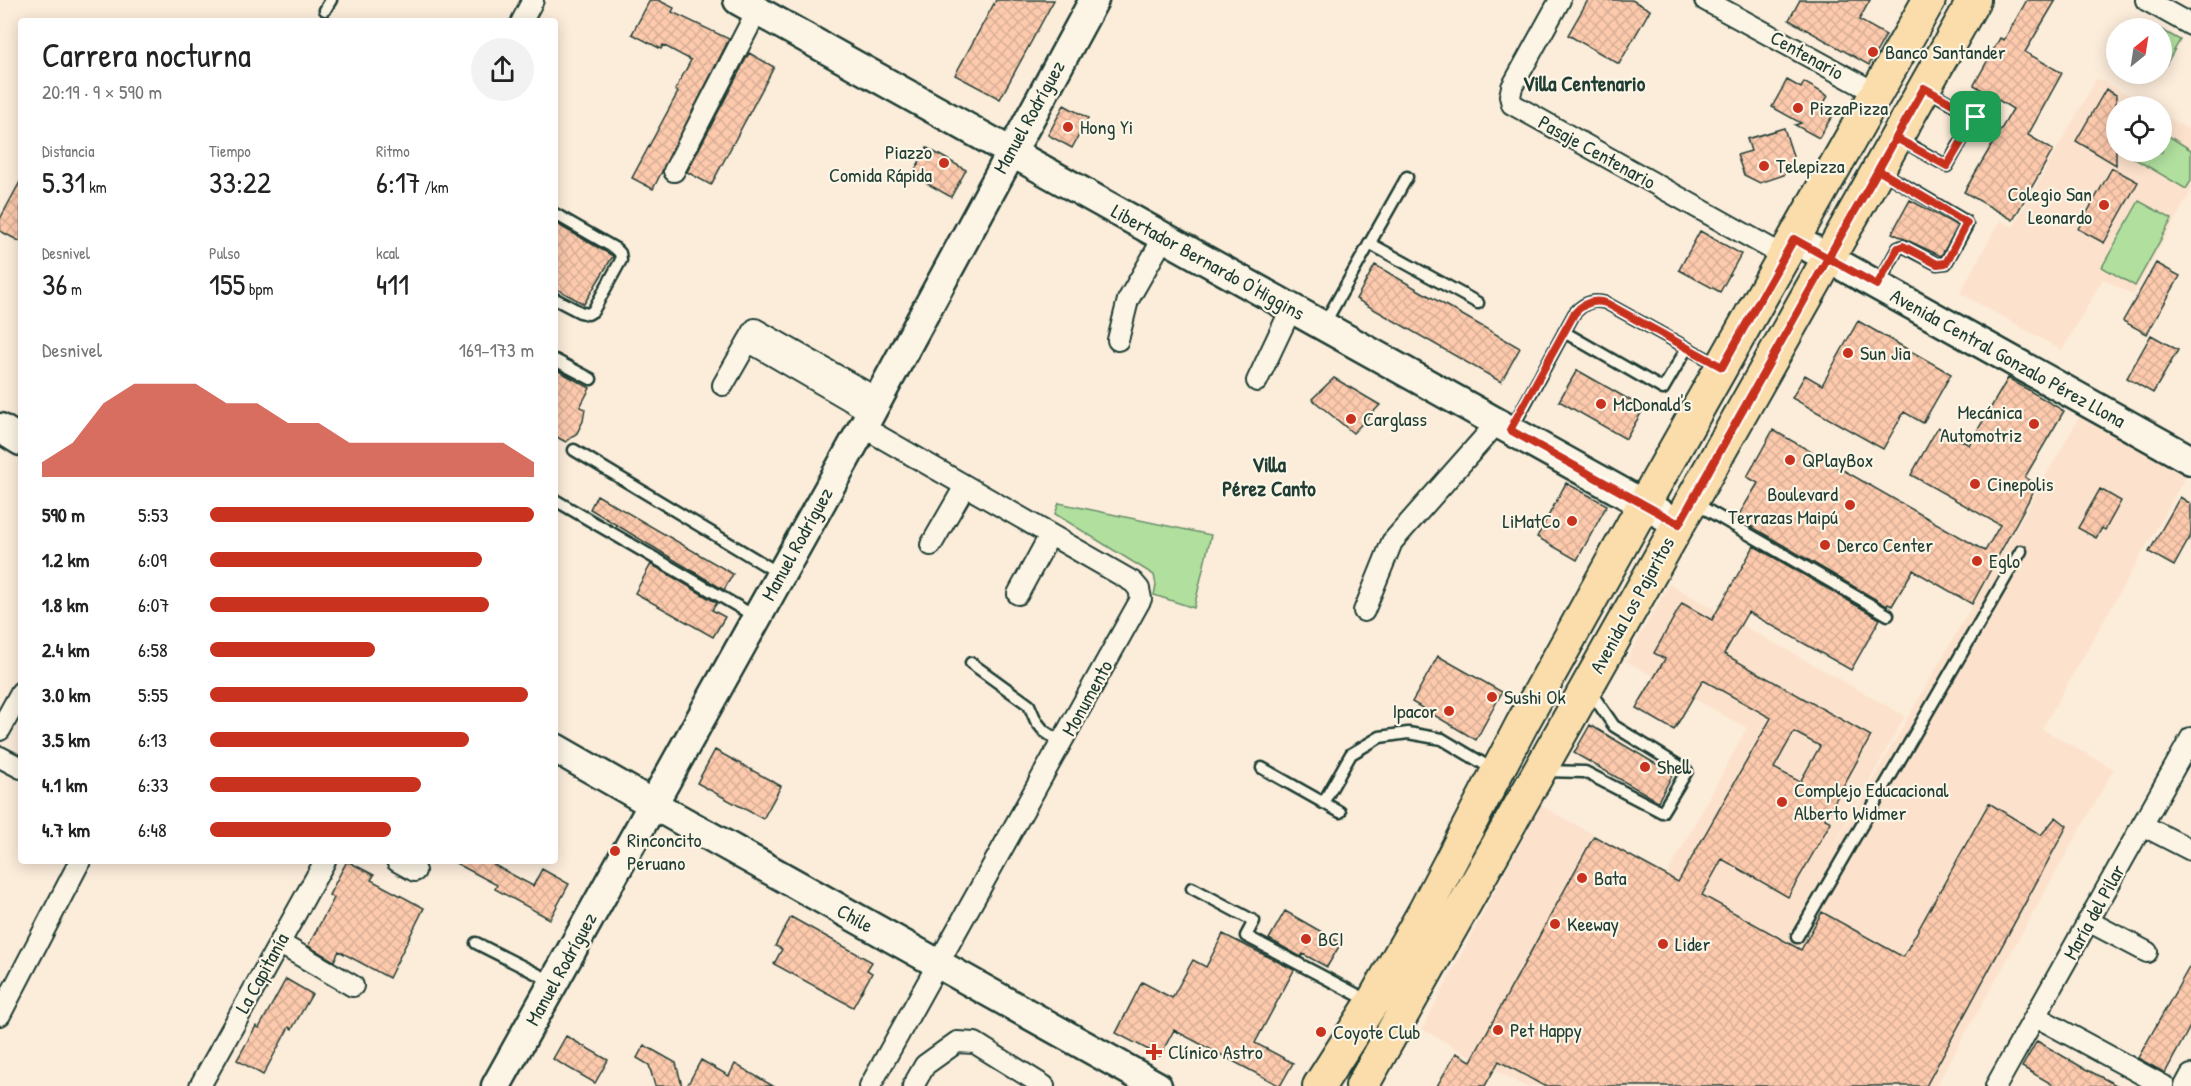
<!DOCTYPE html>
<html lang="es">
<meta charset="utf-8">
<style>
:root{--surface:#fff;--page:#f2f2f2;--text:#222;--muted:#767676;--accent:#c8321e}
body{margin:0;font-family:"Patrick Hand",sans-serif;background:var(--page);color:var(--text);height:100vh;display:flex;flex-direction:column;font-size:22px;white-space:nowrap}
*{box-sizing:border-box;margin:0}
p{font-size:20px;color:var(--muted)}
.icon{flex:none;width:33px;height:33px;fill:none;stroke:currentColor;stroke-width:2;stroke-linecap:round;stroke-linejoin:round}
.map{position:relative;flex:1;overflow:hidden}
.side{position:absolute;left:18px;top:18px;width:540px;height:846px;display:flex;flex-direction:column;background:var(--surface);border-radius:6px;box-shadow:0 3px 15px #0003}
.side>*{flex:none}
.needle{width:39px;rotate:30deg}
.fabs{position:absolute;left:2106px;top:18px;display:grid;gap:12px}
.fabs a{display:grid;place-items:center;width:66px;height:66px;border-radius:50%;background:var(--surface);box-shadow:0 3px 15px #0003;font-size:30px}
.pin{position:absolute;display:grid;place-items:center;width:51px;height:51px;color:#fff;margin:-26px;border-radius:12px;box-shadow:0 3px 9px #0006}
.round{display:grid;place-items:center;flex:none;width:63px;height:63px;border-radius:32px;background:var(--page)}
.overview{display:flex;align-items:center;justify-content:space-between;height:102px;padding:0 24px}
h1{font-size:33px;font-weight:600;line-height:45px}
.metrics{display:grid;grid-template-columns:repeat(3,1fr);gap:9px;height:102px;padding:6px 24px}
.metrics div{display:grid;align-content:center}
.metrics b{font-size:30px;font-weight:600}
.metrics small{font-size:16px;font-weight:400}
.metrics p{font-size:16px}
.chart{height:168px;padding:12px 24px}
.chart p{display:flex;justify-content:space-between}
.chart svg{width:100%;height:108px;margin-top:6px;fill:var(--accent);opacity:.7}
ul{padding:0 24px;list-style:none;font-size:20px}
li{display:grid;grid-template-columns:96px 72px 1fr;align-items:center;height:45px}
li i{height:15px;border-radius:8px;background:var(--accent)}
.map>svg:first-child{display:block}
</style>
<div class="map">
<svg width="2191" height="1086" viewBox="0 0 2191 1086">
<defs>
<pattern id="building-cross-hatch" width="8" height="8" patternUnits="userSpaceOnUse" patternTransform="scale(1.5)"><rect width="8" height="8" fill="#fdcaad"/><path d="M0 0l8 8M0 8l8-8" fill="none" stroke="#d8ae95"/></pattern>
</defs>
<rect width="100%" height="100%" fill="#fcecda"/>
<filter id="ink" filterUnits="userSpaceOnUse"><feTurbulence type="fractalNoise" baseFrequency=".0167" numOctaves="2"/><feDisplacementMap in="SourceGraphic" scale="12" xChannelSelector="R" yChannelSelector="G"/><feConvolveMatrix kernelMatrix="1 2 1 2 8 2 1 2 1" color-interpolation-filters="sRGB"/></filter>
<g filter="url(#ink)">
<path fill="#fce2cc" d="M2097,78L2148,106H2116V152H2162V114L2191,131V191L2133,295L2103,279L2062,350L1960,293L2000,220L2013,227Z
M2080,416L2186,476L2042,729L2114,769L1936,1086H1524L1422,1029L1540,805L1667,875L1747,728L1626,661L1669,584L1905,716L1816,879Z"/>
<path fill="#b0df9e" stroke="#688e69" stroke-width="1.5" d="M2162,30L2180,40L2164,68L2162,66Z
M2162,132L2191,150V181L2186,189L2125,153L2126,152H2162Z
M2139,201L2172,219L2135,286L2102,267Z
M1059,503L1211,535L1194,608L1154,595L1156,585L1154,575L1055,514Z"/>
<path fill="url(#building-cross-hatch)" stroke="#1f3d34" stroke-width="1.5" fill-rule="evenodd" d="M650,0H658L674,8L672,12L729,39L653,189L632,178L678,92L675,90L691,60L663,45L661,49L632,34Z
M996,0H1054L1000,99L955,75Z
M1588,0H1632L1650,10L1619,64L1568,35Z
M1800,0H1870L1859,20L1886,35L1869,65L1789,20Z
M2027,0H2056L2025,52L2062,73L2028,135L2053,150L2013,220L1964,192L2013,109L1974,85L2000,38L2004,40Z
M749,53L774,67L711,185L687,172Z
M1787,80L1801,88L1804,82L1828,96L1820,109L1827,113L1826,115L1834,113L1819,138L1795,125L1801,123L1772,107Z
M2106,89L2116,95V165L2076,141Z
M1064,105L1088,118L1072,148L1048,135Z
M1784,128L1793,156L1784,175L1760,183L1744,175L1737,155L1751,151L1747,139Z
M927,148L966,170L951,197L912,175Z
M2112,168L2138,182L2104,243L2078,229Z
M21,180V242L0,231V219Z
M1910,200L1958,226L1941,256L1892,233Z
M555,223L613,256L584,304L555,288Z
M1700,231L1741,254L1720,292L1679,270Z
M2156,263L2180,276L2147,334L2123,321Z
M1375,265L1520,348L1501,382L1356,299Z
M1858,321L1951,374L1923,423L1904,412L1883,449L1792,398L1805,375L1822,385Z
M2151,335L2178,350L2153,393L2127,378Z
M555,369L590,388L580,407L585,409L583,421L577,433L566,442L555,436Z
M1577,370L1644,408L1626,439L1559,401Z
M1334,378L1380,405L1353,433L1312,399Z
M2008,378L2064,411L2025,477L2037,485L1972,604L1913,570L1892,606L1888,604L1887,606L1737,518L1758,483L1747,477L1773,430L1985,551L2000,525L1911,475L1938,427L1969,445Z
M1566,483L1607,505L1577,560L1537,537Z
M2100,489L2121,501L2105,530L2102,528L2096,538L2078,528Z
M597,495L733,574L724,590L590,509Z
M2180,497L2191,504V535L2174,566L2149,552Z
M1754,546L1880,619L1851,670L1748,612L1724,654L1871,736L1825,819L1831,822L1788,897L1722,859L1702,895L1801,950L1822,912L1903,957L1989,803L2041,835L2056,817L2067,826L1926,1086H1544L1499,1061L1485,1086H1437L1456,1053L1471,1061L1594,836L1678,882L1771,718L1703,680L1674,730L1636,708L1665,659L1654,653L1682,603L1712,620ZM1794,732L1820,746L1800,782L1774,768Z
M651,564L717,603L712,610L725,617L713,637L635,593Z
M1438,656L1502,692L1476,740L1412,702Z
M1590,725L1673,774L1658,801L1574,753Z
M715,750L781,786L763,819L697,783Z
M347,861L374,875L371,880L424,908L389,978L339,951L334,961L308,946L334,898L329,895Z
M452,861H487L533,886L542,869L569,884L550,919L495,889L497,885Z
M1285,911L1341,943L1327,967L1303,954L1301,957L1269,939Z
M791,917L872,962L867,970L872,973L853,1007L774,964L782,949L775,946Z
M1223,934L1294,970L1255,1043L1293,1063L1280,1086L1174,1030L1160,1056L1116,1033L1142,982L1172,998L1193,960L1206,967Z
M2191,964V1025L2165,1073L2138,1058Z
M286,979L312,994L292,1029L289,1027L263,1075L237,1060L256,1026L259,1028Z
M566,1036L608,1060L595,1083L553,1059Z
M2037,1041L2080,1066L2118,1086H2055L2022,1067Z
M644,1045L676,1063L682,1086H655L649,1065L637,1058Z
M701,1060L729,1076L735,1064L773,1086H687Z"/>
<g fill="none" stroke-linecap="round" stroke-linejoin="round">
<defs>
<path id="lane" d="M325,10L331,0
M1899,139L1947,166L1975,117L1927,90
M555,214L616,249L620,253L621,260L593,311L588,314L580,312L555,299
M1369,243L1478,303
M1878,285L1898,248L1903,246L1937,264L1946,263L1967,225L1965,221L1880,171
M1323,326L1407,177
M1564,332L1663,389L1687,348
M555,360L591,379
M1511,430L1574,314C1583,303 1593,299 1606,303L1720,366
M574,450L780,574
M555,500L756,617
M1695,503L1888,615
M971,663L1029,705L1036,721L1044,731L1062,743
M1262,768L1340,812
M1543,771L1585,772L1662,812L1687,771L1614,726L1590,691
M1323,803L1351,754L1380,737L1408,733L1442,739L1494,770
M1192,888L1254,921L1246,936L1369,1001
M1797,937L2021,551
M476,943L553,982"/>
<path id="street" d="M1560,0L1512,87L1510,96L1512,104L1784,256
M1705,0L1876,93
M2146,0L2191,25
M522,21L533,0
M674,171L757,11
M1118,340L1128,300L1164,237
M748,341L870,412
M1257,381L1291,309
M723,385L755,329L878,399
M863,427L1133,582L1139,589L1141,599L870,1086
M931,545L965,486
M1018,594L1050,535
M1364,611L1392,542L1497,423
M0,730L21,692
M0,757L21,768
M2142,825L2191,850
M397,861L415,871
M2088,921L2147,952
M279,943L353,986
M0,1015L80,861
M2035,1016L2164,1086
M200,1086L325,861
M913,1086L925,1065L957,1042L975,1043L1044,1086
M1996,1086L2191,738
M2185,1086L2191,1075"/>
<path id="secondary" d="M738,0L1679,524
M1794,239L2191,460
M0,428L21,441
M555,748L670,814L1157,1086
M496,1086L863,427L1094,0"/>
<path id="primary" d="M1319,1086L1372,1003L1424,912L1522,724L1644,504L1929,0
M1362,1086L1974,0"/>
</defs>
<use href="#lane" stroke="#1f3d34" stroke-width="15"/>
<use href="#street" stroke="#1f3d34" stroke-width="24"/>
<use href="#secondary" stroke="#1f3d34" stroke-width="33"/>
<use href="#primary" stroke="#1f3d34" stroke-width="36"/>
<use href="#lane" stroke="#fcf5e5" stroke-width="10"/>
<use href="#street" stroke="#fcf5e5" stroke-width="20"/>
<use href="#secondary" stroke="#fcf5e5" stroke-width="28"/>
<use href="#primary" stroke="#faddab" stroke-width="32"/>
</g>
</g>
<g fill="none" stroke-linecap="round" stroke-linejoin="round" filter="url(#ink)">
<defs>
<path id="route" d="M1976,117L1947,166L1896,138C1874,178 1851,218 1828,258L1794,239L1722,367L1606,303C1593,299 1583,303 1574,314L1510,430L1679,524L1828,258L1877,285L1898,248L1903,246L1937,264L1946,263L1967,223L1878,170L1924,88L1976,117"/>
</defs>
<use href="#route" stroke="#fff" stroke-width="12"/>
<use href="#route" stroke="#c8321e" stroke-width="8"/>
</g>
<g fill="#c8321e" stroke="#fcf5e5" stroke-width="2">
<circle cx="1873" cy="52" r="6"/>
<circle cx="1798" cy="108" r="6"/>
<circle cx="1068" cy="127" r="6"/>
<circle cx="944" cy="163" r="6"/>
<circle cx="1764" cy="166" r="6"/>
<circle cx="2104" cy="205" r="6"/>
<circle cx="1848" cy="353" r="6"/>
<circle cx="1601" cy="404" r="6"/>
<circle cx="1351" cy="419" r="6"/>
<circle cx="2034" cy="424" r="6"/>
<circle cx="1790" cy="460" r="6"/>
<circle cx="1975" cy="484" r="6"/>
<circle cx="1850" cy="505" r="6"/>
<circle cx="1572" cy="521" r="6"/>
<circle cx="1825" cy="545" r="6"/>
<circle cx="1977" cy="561" r="6"/>
<circle cx="1492" cy="697" r="6"/>
<circle cx="1449" cy="711" r="6"/>
<circle cx="1645" cy="767" r="6"/>
<circle cx="1782" cy="802" r="6"/>
<circle cx="615" cy="851" r="6"/>
<circle cx="1582" cy="878" r="6"/>
<circle cx="1555" cy="924" r="6"/>
<circle cx="1306" cy="939" r="6"/>
<circle cx="1663" cy="944" r="6"/>
<circle cx="1498" cy="1030" r="6"/>
<circle cx="1321" cy="1032" r="6"/>
<path d="M1151 1043h6v6h6v6h-6v6h-6v-6h-6v-6h6z"/>
</g>
<g text-anchor="middle" stroke-width="4.5" stroke-linejoin="round" paint-order="stroke">
<g font-size="20" fill="#1f3d34" stroke="#fcf5e5" text-anchor="start">
<text x="1885" y="59">Banco Santander</text>
<text x="1810" y="115">PizzaPizza</text>
<text x="1080" y="134">Hong Yi</text>
<text x="932" y="159" text-anchor="end">Piazzo<tspan x="932" dy="23">Comida Rápida</tspan></text>
<text x="1776" y="173">Telepizza</text>
<text x="2092" y="201" text-anchor="end">Colegio San<tspan x="2092" dy="23">Leonardo</tspan></text>
<text x="1860" y="360">Sun Jia</text>
<text x="1613" y="411">McDonald's</text>
<text x="2022" y="419" text-anchor="end">Mecánica<tspan x="2022" dy="23">Automotriz</tspan></text>
<text x="1363" y="426">Carglass</text>
<text x="1802" y="467">QPlayBox</text>
<text x="1987" y="491">Cinepolis</text>
<text x="1838" y="501" text-anchor="end">Boulevard<tspan x="1838" dy="23">Terrazas Maipú</tspan></text>
<text x="1560" y="528" text-anchor="end">LiMatCo</text>
<text x="1837" y="552">Derco Center</text>
<text x="1989" y="568">Eglo</text>
<text x="1504" y="704">Sushi Ok</text>
<text x="1437" y="718" text-anchor="end">Ipacor</text>
<text x="1657" y="774">Shell</text>
<text x="1794" y="797">Complejo Educacional<tspan x="1794" dy="23">Alberto Widmer</tspan></text>
<text x="627" y="847">Rinconcito<tspan x="627" dy="23">Peruano</tspan></text>
<text x="1594" y="885">Bata</text>
<text x="1567" y="931">Keeway</text>
<text x="1318" y="946">BCI</text>
<text x="1675" y="951">Lider</text>
<text x="1510" y="1037">Pet Happy</text>
<text x="1333" y="1039">Coyote Club</text>
<text x="1168" y="1059">Clínico Astro</text>
</g>
<g font-size="20" fill="#1f3d34" stroke="#fcf5e5">
<text transform="translate(1807 55) rotate(29)" y="7">Centenario</text>
<text transform="translate(1029 117) rotate(-61)" y="7">Manuel Rodríguez</text>
<text transform="translate(1597 152) rotate(29)" y="7">Pasaje Centenario</text>
<text transform="translate(1208 262) rotate(29)" y="7">Libertador Bernardo O'Higgins</text>
<text transform="translate(2008 358) rotate(29)" y="7">Avenida Central Gonzalo Pérez Llona</text>
<text transform="translate(797 544) rotate(-61)" y="7">Manuel Rodríguez</text>
<text transform="translate(1632 605) rotate(-61)" y="7">Avenida Los Pajaritos</text>
<text transform="translate(1087 698) rotate(-61)" y="7">Monumento</text>
<text transform="translate(2094 912) rotate(-61)" y="7">María del Pilar</text>
<text transform="translate(855 918) rotate(29)" y="7">Chile</text>
<text transform="translate(561 969) rotate(-61)" y="7">Manuel Rodríguez</text>
<text transform="translate(262 973) rotate(-61)" y="7">La Capitanía</text>
</g>
<g font-size="21" font-weight="bold" fill="#1f3d34" stroke="#fcf5e5">
<text x="1584" y="91">Villa Centenario</text>
<text x="1269" y="472">Villa<tspan x="1269" dy="24">Pérez Canto</tspan></text>
</g>
</g>
</svg>
<div class="fabs">
<a><svg class="needle" viewBox="-14 -14 28 28"><path d="M0-13l5 13h-10z" fill="#e53935"/><path d="M0 13l5-13h-10z" fill="#767676"/></svg></a>
<a><svg class="icon" aria-label="locate" viewBox="0 0 24 24"><circle cx="12" cy="12" r="6"/><path d="M12 2v4M12 18v4M2 12h4M18 12h4"/></svg></a>
</div>
<div class="pin" style="left:1976px;top:117px;background:#1e9e55"><svg class="icon" aria-label="arrive" viewBox="0 0 24 24"><path d="M6 21V4h12l-3 4 3 4H6"/></svg></div>
<section class="side">
<div class="overview"><div><h1>Carrera nocturna</h1><p>20:19 · 9 × 590 m</p></div><a class="round"><svg class="icon" aria-label="share" viewBox="0 0 24 24"><path d="M12 15V3M7 8l5-5 5 5M5 13v7h14v-7"/></svg></a></div>
<div class="metrics">
<div><p>Distancia</p><b>5.31<small> km</small></b></div>
<div><p>Tiempo</p><b>33:22</b></div>
<div><p>Ritmo</p><b>6:17<small> /km</small></b></div>
</div>
<div class="metrics">
<div><p>Desnivel</p><b>36<small> m</small></b></div>
<div><p>Pulso</p><b>155<small> bpm</small></b></div>
<div><p>kcal</p><b>411</b></div>
</div>
<div class="chart"><p><span>Desnivel</span>169–173 m</p>
<svg viewBox="0 0 160 44" preserveAspectRatio="none"><path d="M0 44V38L10 30L20 14L30 6L40 6L50 6L60 14L70 14L80 22L90 22L100 30L110 30L120 30L130 30L140 30L150 30L160 38V44z"/></svg>
</div>
<ul>
<li><b>590 m</b>5:53<i style="width:100%"></i></li>
<li><b>1.2 km</b>6:09<i style="width:84%"></i></li>
<li><b>1.8 km</b>6:07<i style="width:86%"></i></li>
<li><b>2.4 km</b>6:58<i style="width:51%"></i></li>
<li><b>3.0 km</b>5:55<i style="width:98%"></i></li>
<li><b>3.5 km</b>6:13<i style="width:80%"></i></li>
<li><b>4.1 km</b>6:33<i style="width:65%"></i></li>
<li><b>4.7 km</b>6:48<i style="width:56%"></i></li>
</ul>
</section>
</div>
